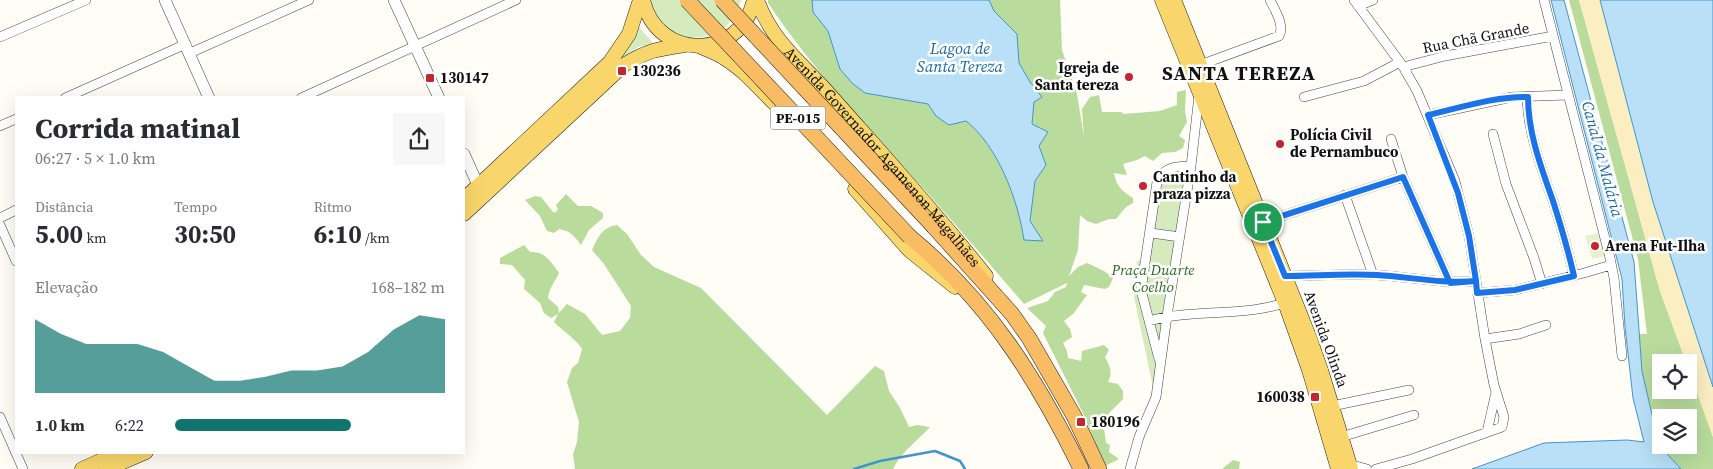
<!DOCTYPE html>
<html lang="pt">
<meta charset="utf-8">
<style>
:root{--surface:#fff;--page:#f7f7f7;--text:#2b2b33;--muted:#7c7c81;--accent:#0f766e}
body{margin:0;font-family:"Source Serif 4",serif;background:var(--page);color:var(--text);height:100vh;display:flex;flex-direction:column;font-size:19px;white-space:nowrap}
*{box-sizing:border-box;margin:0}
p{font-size:16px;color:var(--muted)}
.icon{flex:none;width:28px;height:28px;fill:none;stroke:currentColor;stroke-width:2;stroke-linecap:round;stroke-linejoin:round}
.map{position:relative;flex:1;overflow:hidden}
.sheet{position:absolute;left:15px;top:96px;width:450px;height:358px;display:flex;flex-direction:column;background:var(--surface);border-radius:0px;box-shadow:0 5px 20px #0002}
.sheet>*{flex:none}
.buttons{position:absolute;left:1652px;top:354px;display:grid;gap:10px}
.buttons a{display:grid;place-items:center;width:45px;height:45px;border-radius:0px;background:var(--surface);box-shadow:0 5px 20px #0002;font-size:25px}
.pin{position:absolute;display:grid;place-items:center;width:42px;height:42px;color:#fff;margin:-21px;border:2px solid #fff;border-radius:50%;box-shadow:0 1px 5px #0007}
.round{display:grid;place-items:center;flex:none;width:52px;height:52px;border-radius:0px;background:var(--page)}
.headline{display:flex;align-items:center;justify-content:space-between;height:85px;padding:0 20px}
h1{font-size:28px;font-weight:700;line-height:38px}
.stats{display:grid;grid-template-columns:repeat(3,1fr);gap:8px;height:85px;padding:5px 20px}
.stats div{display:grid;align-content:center}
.stats b{font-size:25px;font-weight:700}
.stats small{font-size:14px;font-weight:400}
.stats p{font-size:14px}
.chart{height:140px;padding:10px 20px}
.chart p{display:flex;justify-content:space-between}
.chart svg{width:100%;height:90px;margin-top:5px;fill:var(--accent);opacity:.7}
ul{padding:0 20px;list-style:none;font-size:16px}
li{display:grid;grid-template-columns:80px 60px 1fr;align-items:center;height:38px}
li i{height:12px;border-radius:6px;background:var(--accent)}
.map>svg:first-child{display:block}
</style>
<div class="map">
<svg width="1713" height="469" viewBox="0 0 1713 469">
<rect width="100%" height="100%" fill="#fffdf5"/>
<path fill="#d5ebbd" d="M649,0H741C738,9 735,16 728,24C710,43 672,42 657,18C654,13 652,6 649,0Z
M638,26L653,43L638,47L628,54L585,95Z
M1161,167L1187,169L1153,387L1134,297L1137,261H1146L1156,220Z"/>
<path fill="#b9dc9c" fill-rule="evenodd" d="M768,0H1060L1062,50L1077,94L1084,137L1082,109L1090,97L1099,95L1102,112H1121L1124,114L1160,111L1177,105V92L1186,90L1185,111L1187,122L1179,136L1185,140L1183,148L1175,152L1162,153L1153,161L1145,156L1137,160L1123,164L1127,175L1114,173C1116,186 1122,191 1133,198V203L1126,207L1116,219H1109L1096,224L1087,221L1080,215L1078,250L1069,276L1078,267L1087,263L1104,271L1113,278L1109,287L1105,289L1084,285L1081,292L1087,295L1073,314L1064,321L1070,329L1072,337L1063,343L1067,351L1068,358L1081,361L1082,351L1104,345L1109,350L1105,357C1110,366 1113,373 1108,382L1118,384L1123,391V399L1109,413L1111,418L1103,421L1106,443L1110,445L1109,452L1119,459L1105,466L1083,413L1043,333L1046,326L1027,308L1048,301L1055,292L1066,287L1067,283L1024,304C991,266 958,227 924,189C870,130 813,70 768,3Z
M1569,0H1579L1660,291L1686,362H1661V390H1689V370L1713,437V469H1681L1659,445L1642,371L1639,334H1647L1638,259ZM1661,418H1689V445H1661Z
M566,194L578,206H591L603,213V218L589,230L581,245C574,236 571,231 559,229L554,233L547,231L540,216L525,200L535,196L541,197L554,213L558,210L556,205Z
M617,225L627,234L641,255L654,267L701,288L827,415L875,366L884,371L889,391L900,408L909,427L917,425L930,427C917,441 901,452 893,469H575L573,454L577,442L579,422L567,382L572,368L578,363L582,349C577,340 563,331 554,322L558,314L551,318L544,313L540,303L524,289L525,280L512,265L500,264V258L524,245L530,252C545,251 551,262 559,273C555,282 549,288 548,298L558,307L559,313L567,304L585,314L602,335L620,331L630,318L631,306L604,264L592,250C599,236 601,228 617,225Z
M1233,460L1240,462L1239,469H1222Z"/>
<path fill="#fbeec1" d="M1579,0H1600L1653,202L1713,387V437L1689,370V362H1686L1660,291Z"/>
<path fill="#e6f2cf" d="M1598,233L1605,256L1592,259L1585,236Z"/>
<path fill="#b9e0f7" stroke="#3f96cf" d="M812,0H989L994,11L1017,34L1019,63L1030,82L1042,97L1034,102L1032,124L1048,132L1039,146L1046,165L1035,181L1030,221L1043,241L1024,240C1018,200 998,146 966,121L949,125L936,116L928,104L865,93L852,83L840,69L828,31L813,12Z
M1551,0H1564L1634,262L1642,371L1659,445L1681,469H1472L1544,443L1627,440L1644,442L1633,398L1625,327L1622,279Z
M1600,0H1713V387L1653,202Z"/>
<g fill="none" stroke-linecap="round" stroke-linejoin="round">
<path stroke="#3f96cf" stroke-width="2.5" d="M854,469L880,461L935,451L960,461L965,469"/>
<defs>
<path id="minor" d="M1354,0L1402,65L1417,91L1455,181L1469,236L1485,339L1494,385L1504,417L1502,427L1412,459L1376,469
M1544,0L1610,258L1614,278L1622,356
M1358,6L1373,0
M0,37L86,0
M190,53L309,0
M1200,65L1279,36C1285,26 1275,10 1270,0
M1403,67L1445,56L1553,36
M1304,97L1364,81L1400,62
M1527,97C1528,133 1541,167 1553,201C1561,226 1568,250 1574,276
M65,98L186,44
M301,98L516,0
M1428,115L1512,97L1568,95
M0,126L16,119
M1493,134L1506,184L1534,258L1542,284
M1391,139L1403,177L1450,283
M1345,195L1373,275
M0,218L16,210
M1263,222L1403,177
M0,225L16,261
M1151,233L1180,237
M1285,276C1315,276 1346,273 1377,275C1410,277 1443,284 1476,281
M1477,293L1515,290L1584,273L1611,265
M1149,321C1195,308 1245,318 1290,301
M1485,339L1519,334L1546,325
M1159,359L1141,290L1157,182C1163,167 1176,166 1191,166
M1332,406L1409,390
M0,417L23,469
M1487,432L1496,392
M1341,437L1414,415
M1349,464L1367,469
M1130,469L1139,437L1156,397L1167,316L1191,166L1199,95"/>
<path id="tertiary" d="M165,0L209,98
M394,0L439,98
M464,154L478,185"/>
<g id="primary">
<path d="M643,0C657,61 740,61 754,0"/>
<path id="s1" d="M757,0C773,43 801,62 830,95C883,155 937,214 986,276"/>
<path d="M1162,0L1285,303L1309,370L1338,469"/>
<path d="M1174,0L1309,336L1321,370L1351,469"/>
<path d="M699,46C707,50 717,53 724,58C744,70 759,88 775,104"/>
<path d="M855,189L910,251L955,287"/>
<path d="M464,199L610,62L629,34L640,0"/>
<path d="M464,214L624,65C648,50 658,49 685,45"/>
<path d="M82,469L120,452"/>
<path d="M107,469L146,452"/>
</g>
<path id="trunk" d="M934,227L1012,314L1029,338L1074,416L1099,469
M910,237C988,301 1037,379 1081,469"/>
</defs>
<use href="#minor" stroke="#444" stroke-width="10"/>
<use href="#tertiary" stroke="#444" stroke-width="12"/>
<use href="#primary" stroke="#222" stroke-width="15"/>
<use href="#trunk" stroke="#222" stroke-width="16"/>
<use href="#minor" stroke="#fff" stroke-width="9"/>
<use href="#tertiary" stroke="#fff" stroke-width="11"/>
<use href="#primary" stroke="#f9d66b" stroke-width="14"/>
<use href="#trunk" stroke="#f7bc64" stroke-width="15"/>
<defs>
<path id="trunk-bridge" d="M687,0L910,237
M722,0L934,227"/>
</defs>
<use href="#trunk-bridge" stroke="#222" stroke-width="16" stroke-linecap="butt"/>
<use href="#trunk-bridge" stroke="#f7bc64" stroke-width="15"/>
</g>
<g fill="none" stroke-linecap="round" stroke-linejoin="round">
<defs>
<path id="route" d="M1263,222L1285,276C1315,276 1346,273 1377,275C1410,277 1443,284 1476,281L1469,236L1458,193L1428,115C1459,108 1496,96 1528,97C1528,133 1541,167 1553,201C1561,226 1568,250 1574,276L1515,290L1477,293L1476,281L1450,283L1403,177L1263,222"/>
</defs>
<use href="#route" stroke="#fff" stroke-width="10"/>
<use href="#route" stroke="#1a73e8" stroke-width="6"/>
</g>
<g fill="#c4262e" stroke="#fff" stroke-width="2">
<rect x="617" y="66" width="10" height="10" rx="2.5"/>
<circle cx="1129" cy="77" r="5"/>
<rect x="425" y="73" width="10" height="10" rx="2.5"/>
<circle cx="1280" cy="144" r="5"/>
<circle cx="1143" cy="186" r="5"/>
<circle cx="1595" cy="246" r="5"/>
<rect x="1310" y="392" width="10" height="10" rx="2.5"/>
<rect x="1076" y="417" width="10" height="10" rx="2.5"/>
</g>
<g text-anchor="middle" stroke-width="5" stroke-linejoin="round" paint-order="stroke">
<rect fill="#fff" stroke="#585858" stroke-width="1" x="770.5" y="106.5" width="55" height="23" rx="4"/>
<g font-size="14" font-weight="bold" fill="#111">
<text x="798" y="123">PE-015</text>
</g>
<g font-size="15" fill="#111" stroke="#fff">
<text transform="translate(1476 38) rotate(-11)" y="5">Rua Chã Grande</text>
<text dy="5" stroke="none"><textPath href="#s1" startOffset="202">Avenida Governador Agamenon Magalhães</textPath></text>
<text transform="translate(1326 339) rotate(70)" y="5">Avenida Olinda</text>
</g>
<g font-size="15" font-weight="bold" fill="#111" stroke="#fff" text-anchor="start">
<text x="1119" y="73" text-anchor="end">Igreja de<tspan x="1119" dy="17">Santa tereza</tspan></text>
<text x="632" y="76">130236</text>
<text x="440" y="83">130147</text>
<text x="1290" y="140">Polícia Civil<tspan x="1290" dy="17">de Pernambuco</tspan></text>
<text x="1153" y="182">Cantinho da<tspan x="1153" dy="17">praza pizza</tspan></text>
<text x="1605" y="251">Arena Fut-Ilha</text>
<text x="1305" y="402" text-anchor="end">160038</text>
<text x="1091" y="427">180196</text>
</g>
<g font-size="15" font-style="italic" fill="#2f6b1f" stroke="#fff">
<text x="1153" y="275">Praça Duarte<tspan x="1153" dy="17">Coelho</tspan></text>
</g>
<g font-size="16" font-style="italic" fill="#1768a6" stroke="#fff">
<text x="960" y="54">Lagoa de<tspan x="960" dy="18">Santa Tereza</tspan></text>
<text transform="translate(1603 159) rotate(75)" y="6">Canal da Malária</text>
</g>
<g font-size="20" font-weight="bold" letter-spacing="1" fill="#111" stroke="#fff">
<text x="1239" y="80">SANTA TEREZA</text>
</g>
</g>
</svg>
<div class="buttons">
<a><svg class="icon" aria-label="locate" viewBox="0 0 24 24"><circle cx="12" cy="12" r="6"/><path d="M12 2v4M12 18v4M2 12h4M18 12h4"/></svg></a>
<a><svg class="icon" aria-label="layers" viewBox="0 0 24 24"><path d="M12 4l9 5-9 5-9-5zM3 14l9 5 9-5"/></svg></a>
</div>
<div class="pin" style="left:1263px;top:222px;background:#1e9e55"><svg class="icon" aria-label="arrive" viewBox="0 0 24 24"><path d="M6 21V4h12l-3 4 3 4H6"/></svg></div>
<section class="sheet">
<div class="headline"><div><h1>Corrida matinal</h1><p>06:27 · 5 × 1.0 km</p></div><a class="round"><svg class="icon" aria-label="share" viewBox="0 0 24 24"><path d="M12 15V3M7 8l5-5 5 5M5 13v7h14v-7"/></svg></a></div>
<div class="stats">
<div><p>Distância</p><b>5.00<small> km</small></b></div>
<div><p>Tempo</p><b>30:50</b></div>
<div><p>Ritmo</p><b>6:10<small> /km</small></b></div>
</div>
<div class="chart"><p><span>Elevação</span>168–182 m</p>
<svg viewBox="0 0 160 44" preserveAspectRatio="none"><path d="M0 44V8L10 15L20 20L30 20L40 20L50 24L60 31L70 38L80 38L90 36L100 33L110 33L120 31L130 24L140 13L150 6L160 8V44z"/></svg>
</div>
<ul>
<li><b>1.0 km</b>6:22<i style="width:65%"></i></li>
</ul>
</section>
</div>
